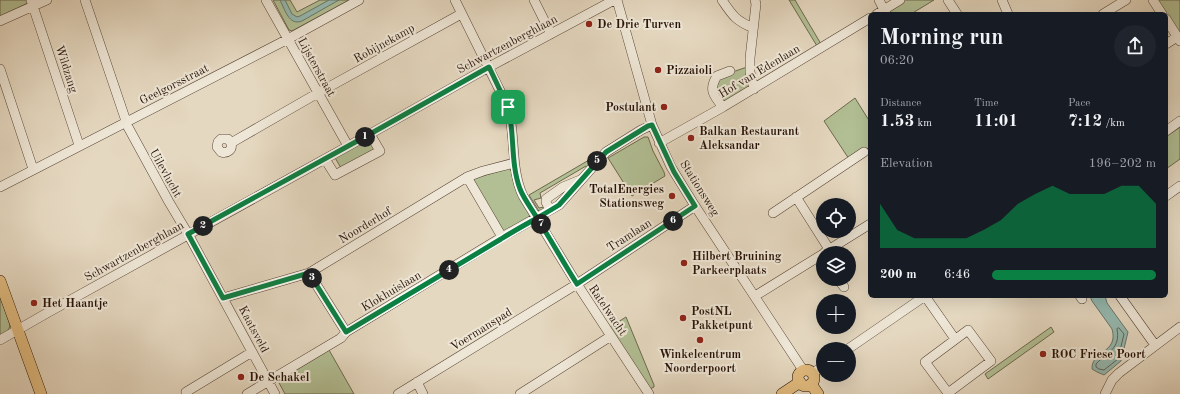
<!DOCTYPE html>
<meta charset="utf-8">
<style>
:root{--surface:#171b24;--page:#20242c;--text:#f1f3f6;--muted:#9ea1a6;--accent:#0b8043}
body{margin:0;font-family:"Old Standard TT",serif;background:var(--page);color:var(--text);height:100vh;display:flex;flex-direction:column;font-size:15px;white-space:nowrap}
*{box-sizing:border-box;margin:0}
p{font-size:13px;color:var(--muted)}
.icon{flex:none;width:22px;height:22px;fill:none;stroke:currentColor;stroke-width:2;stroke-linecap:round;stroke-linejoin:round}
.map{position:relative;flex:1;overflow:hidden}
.details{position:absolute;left:868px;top:12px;width:300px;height:286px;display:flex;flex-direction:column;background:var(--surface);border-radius:6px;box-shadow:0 4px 16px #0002}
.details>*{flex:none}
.buttons{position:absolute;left:816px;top:198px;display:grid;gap:8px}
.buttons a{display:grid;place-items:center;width:40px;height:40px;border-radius:50%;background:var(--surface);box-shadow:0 4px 16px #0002;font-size:20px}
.pin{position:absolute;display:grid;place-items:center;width:34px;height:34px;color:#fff;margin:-17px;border-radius:8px;box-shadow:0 2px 6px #0006}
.km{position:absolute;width:20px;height:20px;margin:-10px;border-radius:50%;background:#222;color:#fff;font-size:11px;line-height:20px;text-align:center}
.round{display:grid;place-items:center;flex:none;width:42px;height:42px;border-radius:21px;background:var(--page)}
.head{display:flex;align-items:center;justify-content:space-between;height:68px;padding:0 12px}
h1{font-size:22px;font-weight:800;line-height:30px}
.metrics{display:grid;grid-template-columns:repeat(3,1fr);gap:6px;height:68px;padding:4px 12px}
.metrics div{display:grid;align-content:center}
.metrics b{font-size:17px;font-weight:800}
.metrics small{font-size:11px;font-weight:400}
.metrics p{font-size:11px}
.chart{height:112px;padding:8px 12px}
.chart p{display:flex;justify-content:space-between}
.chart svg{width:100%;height:72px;margin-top:4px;fill:var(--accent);opacity:.7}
ul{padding:0 12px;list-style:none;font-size:13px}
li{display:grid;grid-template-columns:64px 48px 1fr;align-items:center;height:30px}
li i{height:10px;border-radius:5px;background:var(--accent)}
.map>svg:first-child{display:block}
</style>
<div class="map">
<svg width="1180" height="394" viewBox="0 0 1180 394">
<rect width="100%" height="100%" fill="#e5d8c0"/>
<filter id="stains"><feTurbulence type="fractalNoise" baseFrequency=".005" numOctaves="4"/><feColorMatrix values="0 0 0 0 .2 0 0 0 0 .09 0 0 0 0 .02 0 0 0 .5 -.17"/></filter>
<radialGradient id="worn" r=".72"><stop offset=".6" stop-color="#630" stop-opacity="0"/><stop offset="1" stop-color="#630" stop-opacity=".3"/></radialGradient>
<path fill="#b2bf94" stroke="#6d694e" d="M0,0H27L28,3L0,16Z
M273,0H290L297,12L320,0H349L292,31L289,30Z
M789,0H795L821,44L817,46Z
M905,0H934L911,14H889L887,11Z
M1156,0H1180V37Z
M747,67L752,87L723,105L715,91L717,80L721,76Z
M855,98L870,122V148L865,149L849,159L824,121Z
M1180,127V159L1166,169V137Z
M644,137H648L653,151L664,172L665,176L632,196L608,158Z
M369,138L376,149L341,168L334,156Z
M601,153L587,170L586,166L540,193L541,198L534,200L539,208L544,207L545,209L540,213L529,195Z
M510,168L531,216L504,232L472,179Z
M0,294L10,325C9,331 5,333 0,337Z
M626,317L654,385V387L650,389L610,327Z
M1051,327L1054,332L988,379L985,374Z
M329,350L354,394H285L278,381Z"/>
<path fill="#96bab1" stroke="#6a776d" d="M280,0H285L292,14L297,17L300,16L329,0H339L302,21C289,26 285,10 280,0Z
M1090,296H1105L1107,303L1128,332L1121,361L1104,375L1097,372L1092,369C1091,351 1119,353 1112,329L1092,301Z"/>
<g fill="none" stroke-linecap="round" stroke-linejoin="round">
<path stroke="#5f665c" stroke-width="1" d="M1119,328L1124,334L1118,359L1104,370L1099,369L1096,367V364C1107,352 1121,349 1117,329Z"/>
<defs>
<path id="minor" d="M31,0L79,145
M85,0L128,127L169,202L188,234L275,394
M266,0L348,146
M455,0L508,107C516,136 510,168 523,196L577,284L649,394
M534,0L551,34
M617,0L652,125L671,167L695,206L803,370
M722,0C733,16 735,20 753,28
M879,0L886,14
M948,0L957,14
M1002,0L1008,14
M1153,0L1162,14
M877,14L900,0
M1103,14L1126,0
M1166,19L1180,41
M0,21L47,0
M1166,44L1177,37
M0,69L33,169
M754,89L750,72V58L756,4L755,0
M723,107C714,96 708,90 717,76L730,71
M1166,131L1180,121
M231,143L228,139H221L218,142L217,147L221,152C227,154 233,150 231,143L318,93L461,14
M659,143L723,107L870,18
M325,159L335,175L380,151L370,134
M467,177L502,237
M0,187L288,39L359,0
M1166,196L1180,186
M796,197L829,249
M550,210L546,202V199L563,187L580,180
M773,213L864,152
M825,252L870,224
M309,273L346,332
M838,279L844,287
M755,296L823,254
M925,296L955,339
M1080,296L1082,299
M1120,296L1155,345
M223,298L309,273L467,177L483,171L514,163
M968,330L991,361L948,393L925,362Z
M0,340L47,313L370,134L489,67L614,0
M848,349L925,296
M813,373L823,366
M417,382L423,394
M187,394L186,392L252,352
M247,394L341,338L346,332L502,237L559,205L606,152L641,130L652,125
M398,394L577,284L695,206
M520,394L611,336
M1105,394L1112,380L1119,373L1180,327"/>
<path id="major" d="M0,281L41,394
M798 378a8 8 0 1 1 16 0a8 8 0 1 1-16 0Z
M811,384L818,394
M782,394L800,382"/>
</defs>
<use href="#minor" stroke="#574435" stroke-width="10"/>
<use href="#major" stroke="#281307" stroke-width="12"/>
<use href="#minor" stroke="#eee6d6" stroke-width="9"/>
<use href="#major" stroke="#e2bc80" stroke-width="11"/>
</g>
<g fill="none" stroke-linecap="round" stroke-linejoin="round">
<defs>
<path id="route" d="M508,107L489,67L370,134L188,234L223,298L309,273L346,332C397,301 449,270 501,239C520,227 540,217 559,205L606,152L648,126L652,125L674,172L695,206L577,284C563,262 551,240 537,218C531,208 524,199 520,189C510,162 515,133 508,107"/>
</defs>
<use href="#route" stroke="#fff" stroke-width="8"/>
<use href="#route" stroke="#0b8043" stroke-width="5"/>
</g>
<g fill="#8f2418" stroke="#eee6d6" stroke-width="1.5">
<circle cx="589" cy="24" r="4"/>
<circle cx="658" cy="70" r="4"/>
<circle cx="664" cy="107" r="4"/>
<circle cx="691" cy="138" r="4"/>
<circle cx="672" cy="196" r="4"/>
<circle cx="684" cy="263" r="4"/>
<circle cx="34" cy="303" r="4"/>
<circle cx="683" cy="318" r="4"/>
<circle cx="700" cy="340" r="4"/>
<circle cx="1043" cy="354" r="4"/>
<circle cx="241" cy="377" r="4"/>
</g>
<g text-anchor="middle" stroke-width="4" stroke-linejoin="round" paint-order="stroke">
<g font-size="12" font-weight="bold" fill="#281307" stroke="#eee6d6" text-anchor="start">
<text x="597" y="28">De Drie Turven</text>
<text x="666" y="74">Pizzaioli</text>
<text x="656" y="111" text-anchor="end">Postulant</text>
<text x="699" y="135">Balkan Restaurant<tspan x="699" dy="14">Aleksandar</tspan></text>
<text x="664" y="193" text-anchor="end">TotalEnergies<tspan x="664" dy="14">Stationsweg</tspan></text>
<text x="692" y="260">Hilbert Bruining<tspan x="692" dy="14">Parkeerplaats</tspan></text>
<text x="42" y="307">Het Haantje</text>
<text x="691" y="315">PostNL<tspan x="691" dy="14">Pakketpunt</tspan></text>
<text x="700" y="358" text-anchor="middle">Winkelcentrum<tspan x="700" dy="14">Noorderpoort</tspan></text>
<text x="1051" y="358">ROC Friese Poort</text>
<text x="249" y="381">De Schakel</text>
</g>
<g font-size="12" fill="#281307" stroke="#eee6d6">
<text transform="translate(384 43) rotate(-29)" y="4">Robijnekamp</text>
<text transform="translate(507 44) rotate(-28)" y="4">Schwartzenberghlaan</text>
<text transform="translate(317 67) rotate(61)" y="4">Lijsterstraat</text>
<text transform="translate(67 69) rotate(72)" y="4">Wildzang</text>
<text transform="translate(759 71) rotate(-31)" y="4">Hof van Edenlaan</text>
<text transform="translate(174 84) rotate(-27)" y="4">Geelgorsstraat</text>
<text transform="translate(166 173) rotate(61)" y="4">Uilevlucht</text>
<text transform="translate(700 188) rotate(58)" y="4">Stationsweg</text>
<text transform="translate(365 225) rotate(-31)" y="4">Noorderhof</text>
<text transform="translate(629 235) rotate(-33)" y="4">Tramlaan</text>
<text transform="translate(134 251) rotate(-29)" y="4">Schwartzenberghlaan</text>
<text transform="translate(391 291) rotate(-31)" y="4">Klokhuislaan</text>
<text transform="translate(608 310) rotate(56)" y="4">Ratelwacht</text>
<text transform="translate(254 329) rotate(62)" y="4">Kaatsveld</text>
<text transform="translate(481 329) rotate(-32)" y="4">Voermanspad</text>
</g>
</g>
<rect width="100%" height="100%" filter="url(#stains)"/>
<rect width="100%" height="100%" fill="url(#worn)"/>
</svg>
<div class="buttons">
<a><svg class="icon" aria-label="locate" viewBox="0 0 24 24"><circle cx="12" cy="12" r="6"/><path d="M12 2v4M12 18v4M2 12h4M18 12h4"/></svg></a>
<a><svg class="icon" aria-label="layers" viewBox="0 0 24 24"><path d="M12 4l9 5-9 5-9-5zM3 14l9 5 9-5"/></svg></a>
<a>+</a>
<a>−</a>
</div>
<div class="pin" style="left:508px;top:107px;background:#1e9e55"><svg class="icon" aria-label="arrive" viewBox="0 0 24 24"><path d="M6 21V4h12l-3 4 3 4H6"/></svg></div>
<b class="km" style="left:365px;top:137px">1</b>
<b class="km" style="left:203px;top:226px">2</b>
<b class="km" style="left:312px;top:278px">3</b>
<b class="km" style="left:449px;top:270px">4</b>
<b class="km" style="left:597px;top:161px">5</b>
<b class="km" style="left:673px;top:221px">6</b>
<b class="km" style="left:541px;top:224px">7</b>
<section class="details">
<div class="head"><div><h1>Morning run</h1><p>06:20</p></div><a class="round"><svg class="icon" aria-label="share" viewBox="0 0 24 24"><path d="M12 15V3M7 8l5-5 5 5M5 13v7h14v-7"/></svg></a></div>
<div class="metrics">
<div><p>Distance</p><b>1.53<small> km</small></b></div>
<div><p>Time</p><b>11:01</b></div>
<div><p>Pace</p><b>7:12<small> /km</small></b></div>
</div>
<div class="chart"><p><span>Elevation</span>196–202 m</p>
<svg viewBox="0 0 160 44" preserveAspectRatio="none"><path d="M0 44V17L10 33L20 38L30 38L40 38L50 38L60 33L70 27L80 17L90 11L100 6L110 11L120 11L130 11L140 6L150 6L160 17V44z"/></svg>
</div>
<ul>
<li><b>200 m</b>6:46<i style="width:100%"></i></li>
</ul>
</section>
</div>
